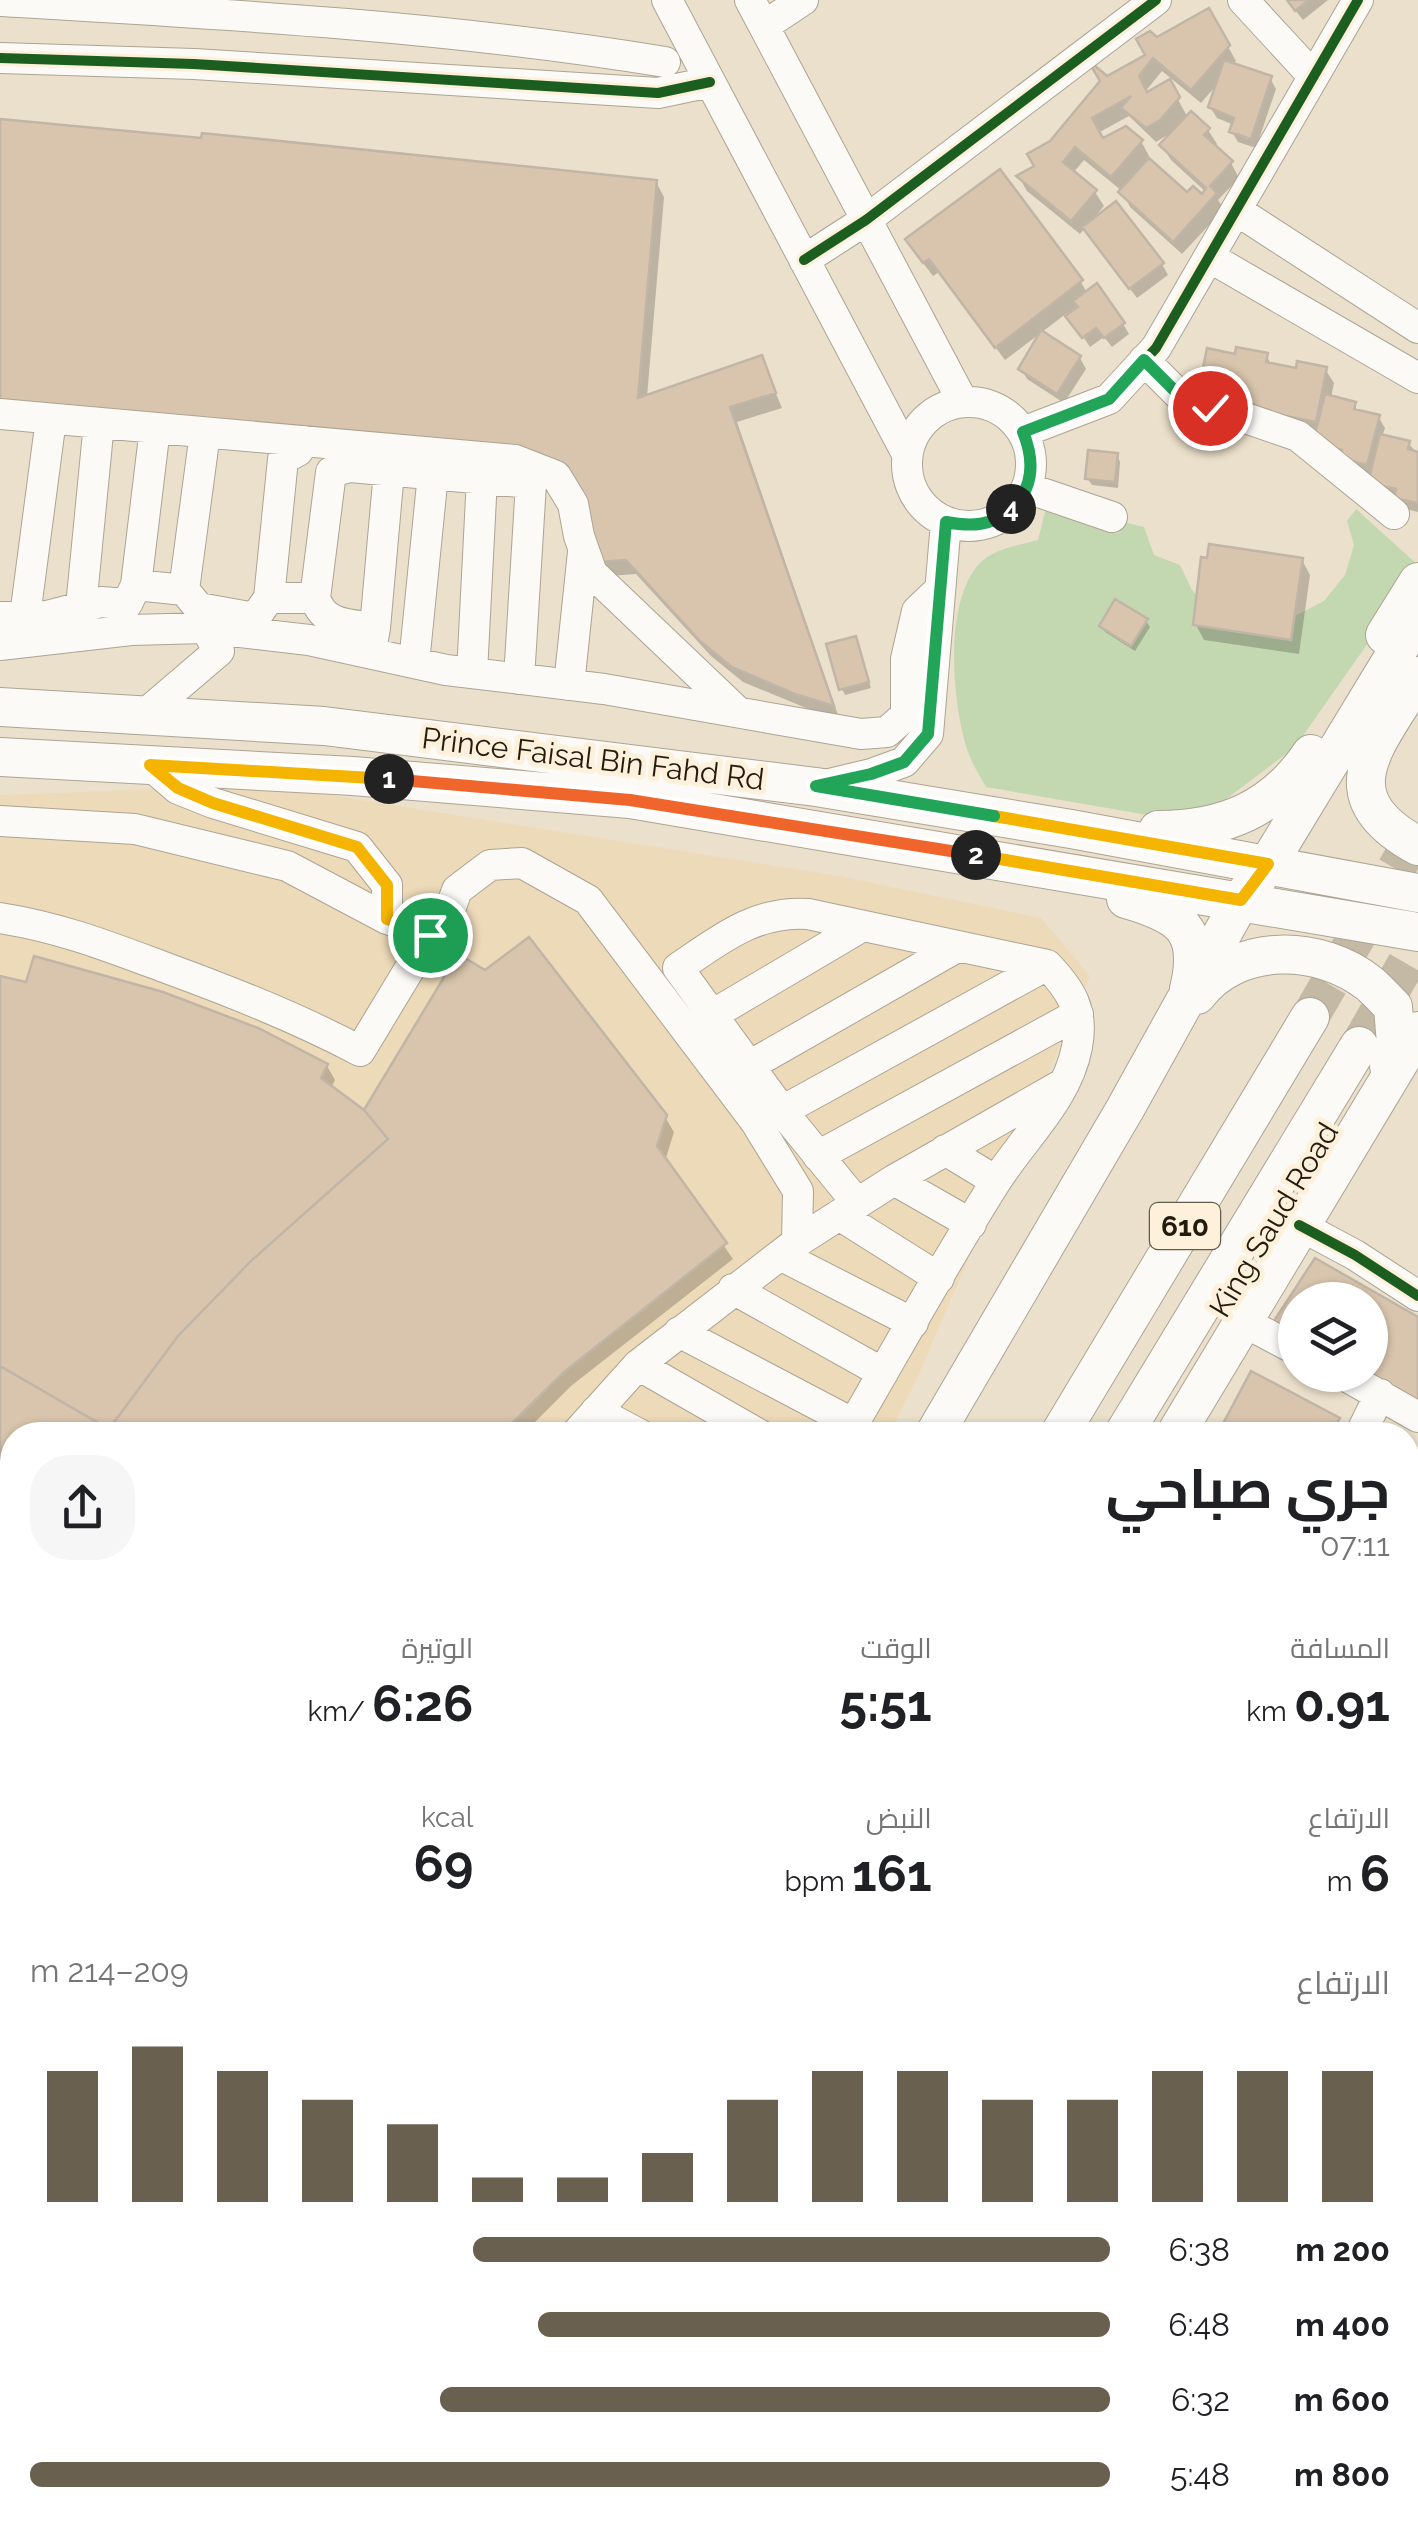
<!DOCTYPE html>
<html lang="ar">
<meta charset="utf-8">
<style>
:root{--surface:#fff;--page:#f6f6f6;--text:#202124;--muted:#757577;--accent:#696050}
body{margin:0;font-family:Raleway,Cairo,sans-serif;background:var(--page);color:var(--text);direction:rtl;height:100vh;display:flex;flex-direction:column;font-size:38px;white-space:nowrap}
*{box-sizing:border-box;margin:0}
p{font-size:32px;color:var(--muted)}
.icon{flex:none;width:55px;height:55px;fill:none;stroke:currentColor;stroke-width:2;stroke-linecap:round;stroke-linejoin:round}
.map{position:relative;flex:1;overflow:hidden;direction:ltr}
.side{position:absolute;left:0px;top:1422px;width:1420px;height:1112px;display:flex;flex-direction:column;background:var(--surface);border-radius:40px 40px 0 0;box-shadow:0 2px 8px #0004;direction:rtl}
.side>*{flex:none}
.controls{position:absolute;left:1278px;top:1282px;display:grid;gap:20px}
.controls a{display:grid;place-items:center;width:110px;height:110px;border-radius:50%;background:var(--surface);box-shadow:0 2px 8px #0004;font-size:50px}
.pin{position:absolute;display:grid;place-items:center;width:85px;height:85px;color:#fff;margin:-42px;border:5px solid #fff;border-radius:50%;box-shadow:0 2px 10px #0007}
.km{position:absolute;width:50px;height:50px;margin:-25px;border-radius:50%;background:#222;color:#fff;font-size:28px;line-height:50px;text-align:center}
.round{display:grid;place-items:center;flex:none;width:105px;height:105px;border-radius:40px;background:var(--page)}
.head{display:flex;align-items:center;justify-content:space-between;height:170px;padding:0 30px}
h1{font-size:55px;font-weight:700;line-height:75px}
.figures{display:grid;grid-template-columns:repeat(3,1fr);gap:15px;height:170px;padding:10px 30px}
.figures div{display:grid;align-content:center}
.figures b{font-size:50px;font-weight:700}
.figures small{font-size:28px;font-weight:400}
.figures p{font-size:28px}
.chart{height:280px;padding:20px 30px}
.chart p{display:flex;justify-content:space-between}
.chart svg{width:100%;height:180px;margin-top:10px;stroke:var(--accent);stroke-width:6}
ul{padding:0 30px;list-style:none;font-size:32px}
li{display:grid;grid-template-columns:160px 120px 1fr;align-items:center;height:75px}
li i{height:25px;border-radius:12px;background:var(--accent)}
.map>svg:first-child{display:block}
</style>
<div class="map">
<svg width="1418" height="2533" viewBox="0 0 1418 2533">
<rect width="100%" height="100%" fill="#ebe0cb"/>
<path fill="#eddab9" d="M266,785L839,876L1041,918L1090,976L915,1383L888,1435H12V2509L0,2508V795Z"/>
<path fill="#c3d8b0" d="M1047,504L1144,527L1154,555L1180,565L1192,590L1209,610L1287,620L1324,601L1345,575L1354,545L1347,521L1356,509L1418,565V572L1295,747L1217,806L1159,817L986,787C980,776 972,764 968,752C952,705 943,601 980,563C993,549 1020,545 1038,540Z"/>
<path fill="#0003" fill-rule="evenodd" d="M1287,0H1328L1303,20Z
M1208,11L1236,61L1233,65L1270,78L1276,89L1256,148L1238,142L1232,132L1234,125L1217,118L1210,107L1219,82L1201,103L1162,71L1140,98L1169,83L1188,118L1191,114L1208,130L1217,144L1214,148L1231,163L1239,178L1218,200L1224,209L1182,254L1130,207L1122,191L1084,160L1073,173L1095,192L1104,206L1093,219L1162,264L1168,275L1137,298L1085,228L1080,234L1027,191L1019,177L1037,167L1051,143L1107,79L1148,56L1156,40ZM1129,116L1156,142L1174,131L1162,146L1171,160L1206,192L1202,197L1187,195L1147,159L1149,156L1141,141H1103L1098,133Z
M0,121L656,182L664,197L647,397L761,358L782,408L737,422L839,718L806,708L743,682L711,656L636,574L610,576L567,491Z
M916,254L1081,282L1087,293L1123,324L1129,334L1112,347L1104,337L1090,347L1067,313L1005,360L939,272L933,276Z
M1266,355L1272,366L1297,371L1325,369L1334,383L1331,398L1354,404L1359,413L1379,418L1385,428L1382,437L1408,443L1418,454V512L1402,508L1377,493L1373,475L1348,468L1208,412L1237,357Z
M1080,358L1086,369L1064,403L1027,379L1021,368Z
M1117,455L1120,462L1118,488L1092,485L1088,479Z
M1302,560L1310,575L1299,654L1204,640L1196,625Z
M1146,621L1150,627L1135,651L1105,632L1102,626Z
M855,639L871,688L845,695L842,689Z
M0,979L327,1066L335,1080L331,1088L365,1113L665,1117L674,1132L665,1161L733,1259L571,1386L522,1435H12V2186L0,2207Z
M1316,1262L1418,1320V1432L1315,1375H1370V1300H1295L1275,1324Z
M1338,1420L1346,1435H1220Z
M1408,1477L1418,1483V1583L1414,1587L1408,1583Z
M1408,1595L1418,1599V1665L1408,1661Z
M1408,1732L1418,1746V1753L1408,1772Z
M1418,2326V2378L1408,2372V2345Z
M1408,2385L1418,2390V2479L1412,2494L1408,2492Z"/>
<path fill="#d9c5ad" stroke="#c0b5a6" stroke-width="2.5" d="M1287,0H1309L1295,11Z
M1209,8L1230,45L1191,90L1153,58L1139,76L1147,92L1170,79L1180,97L1160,120L1146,128L1121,108L1131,96L1092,118L1103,138L1126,126L1143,140L1111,177L1075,147L1063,162L1097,190L1071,221L1016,176L1034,166L1027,154L1050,141L1100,81L1087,59L1107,76L1145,55L1136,39L1150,31L1157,37Z
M1224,60L1272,76L1251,139L1229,132L1234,118L1208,107Z
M1191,111L1210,128L1204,135L1233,161L1210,186L1217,193L1173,242L1118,192L1149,158L1187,192L1193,186L1202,194L1206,188L1159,145Z
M0,119L201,138L202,133L657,180L638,398L762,355L776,393L730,407L834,706L795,694L732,667L700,641L626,560L599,562L561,480L0,402Z
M1000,169L1083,280L995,348L929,259L923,263L905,239Z
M1116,201L1164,263L1129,289L1082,227Z
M1097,283L1125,323L1104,338L1096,328L1082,338L1065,316L1078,307L1073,301Z
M1041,330L1081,356L1057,394L1018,369Z
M1236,347L1268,353L1266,362L1296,368L1297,361L1327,367L1316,422L1197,398L1207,348L1235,354Z
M1325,394L1356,402L1354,409L1380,415L1367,465L1340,458L1342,450L1313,443Z
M1380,434L1410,441L1408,449L1418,452V503L1394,498L1396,489L1368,483Z
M1088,450L1118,453L1115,482L1085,479Z
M1209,544L1303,558L1291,640L1193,625L1201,557L1207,558Z
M1115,599L1148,619L1131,646L1099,626Z
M856,636L869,682L839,690L826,644Z
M529,937L667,1115L657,1146L727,1243L564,1372L500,1435H12V1978L0,1971V1366L109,1429L178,1336L251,1261L388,1139L364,1110L458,954L485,970Z
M34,956L163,992L258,1028L328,1064L321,1078L364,1110L388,1139L251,1261L178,1336L109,1429L0,1366V976L26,982Z
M1315,1258L1418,1317V1405L1370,1375V1300H1295V1337L1272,1324Z
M1251,1371L1340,1418L1331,1435H1217Z
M1408,1474L1418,1480V1551L1408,1570Z
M1408,1592L1418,1596V1658L1408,1654Z
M0,1971L12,1978V2158L0,2179Z
M1418,2320V2372L1408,2367V2340Z
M1408,2382L1418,2387V2448L1408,2471Z
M788,2522H967L984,2533H782Z
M798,2522H843L855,2529L853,2533H800L794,2530Z
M877,2522H935L928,2533H881L873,2528Z
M964,2522H972L989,2533H957Z
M1147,2522H1177L1176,2533H1147Z
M1226,2522H1232L1252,2533H1220Z"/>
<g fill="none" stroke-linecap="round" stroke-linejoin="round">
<path stroke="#c3b9a5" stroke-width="30" stroke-dasharray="30 15" stroke-linecap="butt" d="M855,2522L872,2533
M985,2522L1003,2533"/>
<path stroke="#c3b9a5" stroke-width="38" stroke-dasharray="38 19" stroke-linecap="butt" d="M1310,1017L1418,831
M1359,1046L1418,943"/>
<defs>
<path id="minor" d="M667,0L907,454
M750,0L963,402
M1243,0L1313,76
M0,1C222,14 445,26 665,62
M764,26L803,0
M0,58L194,64L658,93L710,82
M1236,210L1418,328
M1209,257L1418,378
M804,260L866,220L1156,0
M1144,360L1179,395L1298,436L1394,514
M907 464a62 62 0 1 1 124 0a62 62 0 1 1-124 0Z
M0,414L515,460L556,476L573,504L579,536L592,573L738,712
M1023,432L1109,399L1156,348L1358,0
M1027,488L1112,517
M136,585L155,428
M184,590L205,433
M269,598H315C324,626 349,624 375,628L372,645
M315,598L331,472L350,467L531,483L519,679
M81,607L99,423
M25,616L51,419
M0,617L47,616L101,602L127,604L136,585L184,590L199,608L255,618L269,598L283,459L298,451L304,441
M375,628L389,471
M0,645L131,630L205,628L309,640L446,670L604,689L861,734L887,732L906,715V659L917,611L939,590
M414,663L433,474
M472,673L482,478
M569,685L583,552
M144,715L219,651L205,628
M150,765L178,789L213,803L357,847L387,885V919
M825,785L871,774L904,762L928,734L946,522
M0,821L135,829L287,866L387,919L440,938L457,890L490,865L522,863L588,900L755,1121L798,1191L797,1242
M0,918C63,928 110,947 169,969C235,993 298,1018 360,1051L430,935
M712,1015L861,927
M749,1066L957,947
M782,1111L1047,965
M945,1150L996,1181
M818,1156L1078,1014
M894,1180L971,1224
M839,1215L939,1278
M1299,1225L1355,1255L1418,1296
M782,1256L913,1323
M733,1289L883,1373
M1242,1321L1295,1349
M679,1332L854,1424
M638,1365L760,1435
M1344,1375L1418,1417
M596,1411L641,1435
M575,1435L638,1365L797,1242L894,1180L1061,1085
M847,1435C896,1351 943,1265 995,1183C1023,1138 1067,1100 1077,1047C1084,1010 1071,990 1047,965L808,914C756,910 719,940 678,968L782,1111L857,1203
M1360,1435L1380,1394
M1408,1678L1418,1684
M1408,1800L1418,1783
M1408,1952L1418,1958
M1408,2224L1418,2231
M0,2280L12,2259
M1408,2321L1418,2304
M0,2369L12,2376
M1408,2511L1418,2517
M1366,2522L1383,2533
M0,2526L76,2533
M751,2533L758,2522"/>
<path id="major" d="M1385,635L1418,582
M1418,676C1378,744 1324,795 1418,846
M0,707L324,726L816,787L1071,829L1418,893
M0,757L353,776L630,799L1418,932
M1158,830C1224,830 1274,809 1311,754
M1126,899C1178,914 1204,928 1189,989
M1197,995C1237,942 1320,944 1370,984C1378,991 1385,999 1393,1007L1396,1044L1389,1066
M934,1435L1125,1109L1241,900L1268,864L1418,617
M1059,1435L1310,1017
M1123,1435L1359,1046
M1175,1435L1418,1031
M252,2533L259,2522
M346,2533L355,2522
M410,2533L418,2522
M470,2533L479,2522"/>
</defs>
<use href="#minor" stroke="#aca494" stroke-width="32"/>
<use href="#major" stroke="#aca494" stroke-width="40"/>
<use href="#minor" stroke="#fcfaf7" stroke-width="30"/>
<use href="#major" stroke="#fcfaf7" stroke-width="38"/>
<defs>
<path id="cycleway" d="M0,58L194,64L658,93L710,82
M804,260L866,220L1156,0
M1023,432L1109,399L1156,348L1358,0
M816,787L871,774L904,762L928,734L946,522
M1299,1225L1355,1255L1418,1296"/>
</defs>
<use href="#cycleway" stroke="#fef1db" stroke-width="16"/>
<use href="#cycleway" stroke="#1b5e20" stroke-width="10"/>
</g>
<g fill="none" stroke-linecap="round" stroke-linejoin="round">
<defs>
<path id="split-1" d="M389,779L150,765L178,788L213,803L357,847L387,885V919L430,935"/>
<path id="split-2" d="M389,779L630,800L976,855"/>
<path id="split-3" d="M976,855L1241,900L1268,864L994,816"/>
<path id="split-4" d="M994,816L816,786L871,774L904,762L928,734L946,522C971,527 992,526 1011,509"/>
<path id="split-5" d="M1011,509C1035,487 1034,459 1023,432L1109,399L1144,360L1179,395L1210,408"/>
</defs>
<use href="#split-1" stroke="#fff" stroke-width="20"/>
<use href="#split-2" stroke="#fff" stroke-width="20"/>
<use href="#split-3" stroke="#fff" stroke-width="20"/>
<use href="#split-4" stroke="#fff" stroke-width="20"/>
<use href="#split-5" stroke="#fff" stroke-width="20"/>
<use href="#split-1" stroke="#f5b400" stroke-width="12"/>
<use href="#split-2" stroke="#f0652b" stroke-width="12"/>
<use href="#split-3" stroke="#f5b400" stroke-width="12"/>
<use href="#split-4" stroke="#22a559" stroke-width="12"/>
<use href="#split-5" stroke="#22a559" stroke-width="12"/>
</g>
<g text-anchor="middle" stroke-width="10" stroke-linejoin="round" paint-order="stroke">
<rect fill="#fef1db" stroke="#655b4c" stroke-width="2.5" x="1150" y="1203" width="70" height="46" rx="8"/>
<g font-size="28" font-weight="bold" fill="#231b0e">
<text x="1185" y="1236">610</text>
</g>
<g font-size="30" fill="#231b0e" stroke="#fef1db">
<text transform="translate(593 759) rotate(7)" y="10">Prince Faisal Bin Fahd Rd</text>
<text transform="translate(1274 1220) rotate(-59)" y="10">King Saud Road</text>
</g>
</g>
</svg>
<div class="controls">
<a><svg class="icon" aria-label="layers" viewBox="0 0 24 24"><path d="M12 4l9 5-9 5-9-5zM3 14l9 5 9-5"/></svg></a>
</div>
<div class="pin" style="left:430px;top:935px;background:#1e9e55"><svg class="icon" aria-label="arrive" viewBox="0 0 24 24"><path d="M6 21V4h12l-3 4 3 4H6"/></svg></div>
<div class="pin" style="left:1210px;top:408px;background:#d93025"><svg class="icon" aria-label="check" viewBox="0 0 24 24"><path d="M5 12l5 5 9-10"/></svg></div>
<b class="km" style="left:389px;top:779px">1</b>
<b class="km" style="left:976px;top:855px">2</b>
<b class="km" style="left:1011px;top:509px">4</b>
<section class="side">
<div class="head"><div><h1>جري صباحي</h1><p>07:11</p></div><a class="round"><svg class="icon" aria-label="share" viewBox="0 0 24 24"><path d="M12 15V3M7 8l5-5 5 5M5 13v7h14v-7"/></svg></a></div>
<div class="figures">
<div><p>المسافة</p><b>0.91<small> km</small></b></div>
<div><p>الوقت</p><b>5:51</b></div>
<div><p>الوتيرة</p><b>6:26<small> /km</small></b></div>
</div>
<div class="figures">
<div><p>الارتفاع</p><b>6<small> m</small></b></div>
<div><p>النبض</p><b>161<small> bpm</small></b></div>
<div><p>kcal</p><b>69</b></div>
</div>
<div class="chart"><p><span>الارتفاع</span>209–214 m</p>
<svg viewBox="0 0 160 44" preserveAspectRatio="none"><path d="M5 44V12M15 44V6M25 44V12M35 44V19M45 44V25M55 44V38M65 44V38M75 44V32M85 44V19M95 44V12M105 44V12M115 44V19M125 44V19M135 44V12M145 44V12M155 44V12"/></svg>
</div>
<ul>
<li><b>200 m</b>6:38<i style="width:59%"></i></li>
<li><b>400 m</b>6:48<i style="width:53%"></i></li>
<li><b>600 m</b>6:32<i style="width:62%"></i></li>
<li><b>800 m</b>5:48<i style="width:100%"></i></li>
</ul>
</section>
</div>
